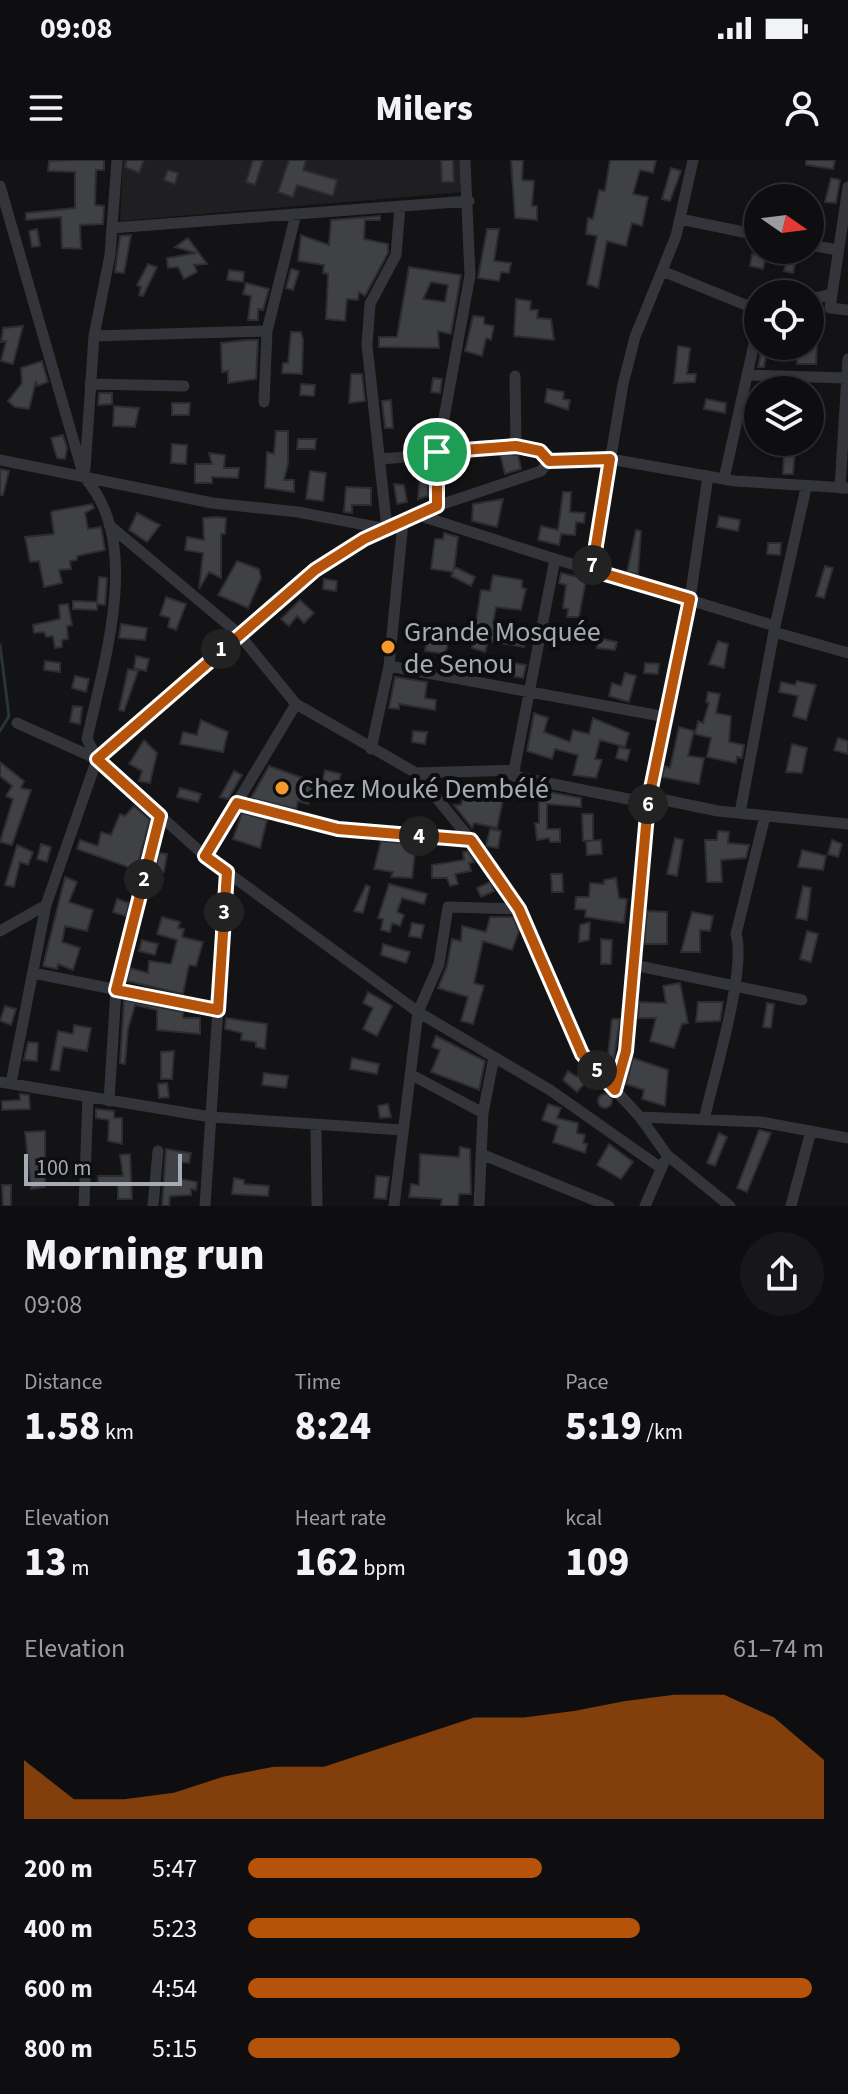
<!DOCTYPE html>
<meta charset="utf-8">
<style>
:root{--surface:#0e0e10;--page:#171719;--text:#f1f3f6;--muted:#9b9c9f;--line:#2e2e30;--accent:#b45309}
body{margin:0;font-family:"Source Sans 3",sans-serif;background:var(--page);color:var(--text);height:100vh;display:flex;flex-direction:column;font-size:30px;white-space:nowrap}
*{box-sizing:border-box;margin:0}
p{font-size:26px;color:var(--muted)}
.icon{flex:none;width:44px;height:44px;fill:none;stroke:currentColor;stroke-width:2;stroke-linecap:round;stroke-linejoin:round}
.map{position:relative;height:1046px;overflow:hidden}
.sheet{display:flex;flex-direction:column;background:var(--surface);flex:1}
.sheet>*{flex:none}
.needle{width:52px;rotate:104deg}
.buttons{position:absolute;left:744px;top:24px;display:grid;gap:16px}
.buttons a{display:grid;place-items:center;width:80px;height:80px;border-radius:50%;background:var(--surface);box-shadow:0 4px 12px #0003,0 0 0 2px var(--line);font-size:40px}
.scale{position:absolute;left:24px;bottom:20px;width:158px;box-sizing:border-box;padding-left:8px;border:4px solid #a4abb5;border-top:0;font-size:22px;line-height:28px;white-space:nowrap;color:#a4abb5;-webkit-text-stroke:6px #0e0e10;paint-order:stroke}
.pin{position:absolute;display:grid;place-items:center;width:68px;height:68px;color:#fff;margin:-34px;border:4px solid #fff;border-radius:50%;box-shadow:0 2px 8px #0007}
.km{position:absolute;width:40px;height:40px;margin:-20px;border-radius:50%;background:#222;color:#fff;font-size:22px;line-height:40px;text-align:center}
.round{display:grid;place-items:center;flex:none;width:84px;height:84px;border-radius:42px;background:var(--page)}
.overview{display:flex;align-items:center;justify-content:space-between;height:136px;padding:0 24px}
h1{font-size:44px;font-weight:800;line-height:60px}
.metrics{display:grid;grid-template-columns:repeat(3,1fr);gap:12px;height:136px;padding:8px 24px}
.metrics div{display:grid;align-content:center}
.metrics b{font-size:40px;font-weight:800}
.metrics small{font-size:22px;font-weight:400}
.metrics p{font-size:22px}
.chart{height:224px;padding:16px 24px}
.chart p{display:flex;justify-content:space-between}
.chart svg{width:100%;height:144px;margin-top:8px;fill:var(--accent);opacity:.7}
ul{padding:0 24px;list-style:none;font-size:26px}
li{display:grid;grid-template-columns:128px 96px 1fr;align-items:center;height:60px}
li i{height:20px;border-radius:10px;background:var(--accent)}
.status{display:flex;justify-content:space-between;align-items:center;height:56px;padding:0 40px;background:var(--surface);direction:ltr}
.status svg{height:22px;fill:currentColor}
header{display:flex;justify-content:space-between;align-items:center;height:104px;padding:0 24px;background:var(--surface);font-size:36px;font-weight:800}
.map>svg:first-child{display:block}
</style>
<div class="status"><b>09:08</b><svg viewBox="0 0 49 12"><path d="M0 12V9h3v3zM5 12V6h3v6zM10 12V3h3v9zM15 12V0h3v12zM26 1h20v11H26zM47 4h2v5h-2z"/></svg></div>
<header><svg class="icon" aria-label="menu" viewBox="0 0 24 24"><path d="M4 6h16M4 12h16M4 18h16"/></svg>Milers<svg class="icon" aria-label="person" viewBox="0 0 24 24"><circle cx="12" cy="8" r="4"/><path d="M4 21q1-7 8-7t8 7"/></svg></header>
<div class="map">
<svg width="848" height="1046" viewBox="0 0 848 1046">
<rect width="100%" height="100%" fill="#131315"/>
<path fill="#1f1f22" d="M123,0H462L465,32L120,61Z"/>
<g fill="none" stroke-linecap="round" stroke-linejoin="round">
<path stroke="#293338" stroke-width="3" d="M0,485L9,556L0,571"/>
</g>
<path fill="#3f4145" stroke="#2d2d31" stroke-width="2" fill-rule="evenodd" d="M72,0H104V10H96L95,45L104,46L103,64L80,65L81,89L62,88L61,57L26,60V53L75,48V12L48,11L49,1Z
M127,0H144L139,13L125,7Z
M253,0H263L255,25L246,22Z
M289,0H306L303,10L337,20L333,36L297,25L293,37L278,32Z
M441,0H453L454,22H442Z
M511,0H523L522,20L534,21L532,46H537V60L515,58Z
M610,0H656L653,13L640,10L633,34L648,37L642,66L632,63L626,86L607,81L598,128L587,124L597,76L586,74L588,58L593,59L599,30L605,31Z
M806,0H835L833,9L806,5Z
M671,8L681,11L670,41L662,39Z
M168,10L178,13L175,24L164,20Z
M831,18L840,20L836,43L825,42Z
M380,56V60H365L364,79L388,84V93L365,136L359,132L358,140L347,139L345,161L326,159L328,114L323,113L324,105L298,101L301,75L329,85L331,60Z
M37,69L40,86L32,87L29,71Z
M487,69H499L494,101L511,103L509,113L501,112L499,121L478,118Z
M131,75L124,113L115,112L120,76Z
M188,78L207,104L194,105L197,112L184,119L178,107L168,108L167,98L196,93L175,87Z
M789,92L797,94L793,113L784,111Z
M752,94L766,97L763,109L750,106Z
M148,104L157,107L143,136L139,135L141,127L137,125Z
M409,107L461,115L451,174L438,171L439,188L379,187V177H397ZM431,122L448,125L445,142L423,139Z
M291,109L299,111L293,130L286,128Z
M229,110L244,112L243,122L227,120Z
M246,123L269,129L263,150L258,149V160H248L251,136L243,134Z
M516,139L531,141L530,150H538L537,158L551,159L554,180L514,176Z
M473,156L484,157V164L494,166L491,180L486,178L482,196L465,191Z
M23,166L13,204L1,201L6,181L1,182L3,168Z
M291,172H301L303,180L302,214L282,213L283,203H288Z
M246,180H258L256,219L228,223V211L222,212L221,183Z
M678,186L690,188L687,214H696L695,222L674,223Z
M762,186H768L764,207H758Z
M797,186H817L816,204H797Z
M42,201L48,222L37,226L36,221L29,249L15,247L8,241L22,223L21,208Z
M351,214H362L365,241L349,243Z
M433,218L442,219L440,233L431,232Z
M301,224L315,225L314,236L300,235Z
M547,229L564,232L563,239L570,240L568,250L545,242Z
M99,233H112V244L98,245Z
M706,239L726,243L725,253L704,249Z
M391,240L393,268H385L382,241Z
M172,243H190L189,255H172Z
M114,246L139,248L135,267L113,266Z
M276,271H288V303L284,320H294V332L265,328L267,292L274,294Z
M63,275L67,288L65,299L57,298L51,278Z
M298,279H316L315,289H297Z
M172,284L187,285L186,304L171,303Z
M784,289L795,290L793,314H783Z
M209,293L225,295L224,308H239L238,318L212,317V323H195V304H212Z
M500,294L518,295L521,309L505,314Z
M467,297V306L445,307V300Z
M428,304V336L418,339L420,312L415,311L416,305Z
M0,309L9,311L3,335H0Z
M310,311L326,313L323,341L306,339Z
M394,324L404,325L407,342L397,344Z
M346,327L371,328V345H352V353L344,352Z
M563,332H571L570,352L585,353L584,363L576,362L575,375L561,374L559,385L538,380L541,366L558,370Z
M503,339L497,367L472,361L473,344Z
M92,344L94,348L85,353L88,369L101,367L105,390L77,396V400L70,401L71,409L59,410L62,423L44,427L39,401L30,402L25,377L54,374L51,353L53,351Z
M137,353L160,365L147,382L129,370Z
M719,356L740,360L738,371L717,367Z
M216,357L226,358L225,374H221V418L209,412L199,429L203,393L185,390L187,377L204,380L203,358Z
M636,370L641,371L638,414L627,412Z
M444,373L458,377L454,410L455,407L475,417L471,426L451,416L453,412L431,409L435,379H443Z
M768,383H781L780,395L767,394Z
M237,401L259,409L261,418L248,448L218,435Z
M825,406L833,408L824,438L816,436Z
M561,413L586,419L579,457H567L568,449L563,448L566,425L559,423Z
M493,415L522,420V428L526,429L521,450L496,447L493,463L527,469L524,487L488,481L485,492L472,488L481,430L490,431Z
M99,417L107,418L105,445L97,444Z
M324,419L337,421L336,431L323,429Z
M166,437L186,444L176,470L168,467L170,458L160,455Z
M300,440L314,453L304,463L297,456L289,466L281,459Z
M73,441L97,442V450L73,449Z
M68,444L72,465L67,466L68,479L62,480V487L55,488L53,476L46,477L44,472L34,473L33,465L60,459L59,445Z
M121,464L147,468L145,480L119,478Z
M444,470L451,473L445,494L425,491L427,480L440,482Z
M598,478L617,482L615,490L597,488Z
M718,481L728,484L724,508L709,504Z
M136,496L149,499L146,511L134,508Z
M498,500L526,505L523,518L496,513Z
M45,501L60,503V512L44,510Z
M645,503L659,504L658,514L644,513Z
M128,509L138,511L124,551L119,550Z
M625,513L636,516L629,542L609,536L612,523L621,526Z
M75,516L89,519L86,532L72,528Z
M395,517L427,522L425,538L436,540L435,550L399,544V549L389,548Z
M797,521L816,525L806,560L793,556L798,536L779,532L781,522L795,525Z
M708,532L720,534L716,553L731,556L729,582L744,585L742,598L737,597L736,603L707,597L711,578L695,574L698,561L703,563L709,543L706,542Z
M73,546L82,547L80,564L70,562Z
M534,553L548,558L544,572L570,582L573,570L589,574L593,558L629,573L625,587L600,580L595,599L602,600L596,618L573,615L578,595L555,589L552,599L527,591Z
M201,560L228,572L223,592L180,584L183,572L197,575Z
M679,567L694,571L688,596L704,598L699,624L662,617L665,606L670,608Z
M413,571L427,572L425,584L412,582Z
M838,578L848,581V594L834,590Z
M144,580L157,593L150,623L139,621L142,611L129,604Z
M792,584L807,588L802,613L786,612Z
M619,587L630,590L627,601L616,598Z
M0,602L24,621L21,628L31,630L12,685L0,682L13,639L6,636L12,626L0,616Z
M269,606L314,622L308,644L298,641L296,649L251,638Z
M325,610L341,614L335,633L320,630Z
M234,611L242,615L228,639L220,637Z
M481,624L505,630L497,668L474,663L472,668L454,645H461L465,629L479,633Z
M180,628L201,634L198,642L177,637Z
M539,630L581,638V647L547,644V669H560V682H550L549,678L537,680L535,663H539Z
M134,646L150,660L136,710L77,689L80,680L98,686L101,672L111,675L120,654L125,656Z
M242,653L267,660L260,688L233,679Z
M582,654H593V681H583Z
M490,669L501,671L498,688L486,686Z
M718,671L729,672L728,683L749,685L746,698L721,700L722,722H707L705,680H717Z
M675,678L683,680L677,716L667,714Z
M601,680L602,694L587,695L586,681Z
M832,680L842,684L838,697L828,694Z
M381,681L416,684L412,718L391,717L393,712L374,709Z
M41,684L51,687L47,702L37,699Z
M17,685L33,692L28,705L20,702L14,727L5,725Z
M802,690L826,696L823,710L798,707Z
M468,691L474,702L469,703L471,711L455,714L458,724L450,726L447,718H432V705L464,700L463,692Z
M159,693L167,694L164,712L155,710Z
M551,714H562L563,732H552Z
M65,717L77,722L69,742L93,750L87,771L65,766L62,782L80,788L73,810L58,804L57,809L43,806Z
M616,718L619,738L627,739L624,763L585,757L586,750L575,749L576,737H589L590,723L604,724V720Z
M490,722L494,731L481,737L477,728Z
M389,724L427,734L424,744L402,738L397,752L404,755L400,766L392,763L390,772L381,770L383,759L378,758Z
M366,725L370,727L363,753L354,751Z
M803,726L811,728L807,760L796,758Z
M117,739L129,743L126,756L113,752Z
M647,751L667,752V784H644Z
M692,752L713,756L710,771L700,770V792H681Z
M162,757L180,762L178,768L184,769L182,777L203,782L196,806L189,805L183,834L127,821L130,808L148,813L149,801L171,804L177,780L157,774Z
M490,757H513L519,771L512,790L483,781L474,823L484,826L473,864L461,861L468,837L438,828L447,806L452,779L461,781L462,766L486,772Z
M590,762L589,780L579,782L580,765Z
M412,763L424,765L421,778L409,776Z
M807,771L818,774L811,802L800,799Z
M601,779L612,780L611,804H601Z
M142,780L158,784L155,795L139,791Z
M383,784L410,792L406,803L381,795Z
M680,823L688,863L682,864L674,888L650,881L656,858H638L639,842L666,843L663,826Z
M368,832L392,846L377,876L363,869L373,848L363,843Z
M124,840L183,852V858H200V874L157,870V850L135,845L128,869L125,904L120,903Z
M698,842H723L720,861L696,862Z
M767,843L774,844L771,868L763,867Z
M5,846L16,849L11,865L0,861Z
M226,858L267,864L265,889L256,887V882L241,880L242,873L225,869Z
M612,859H620L613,905L607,904Z
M74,865L91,868L87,891L63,887L59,911L51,910L58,871L73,874Z
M436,876L485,901L479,930L431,912L440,890L432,887Z
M28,882L38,883L37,901L24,900Z
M174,891L172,919H161V892Z
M352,898L379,904L377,914L350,909Z
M633,898L668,910L665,946L642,939L644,930L626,924Z
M584,909L591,916L577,932L563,920L568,911L577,917Z
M264,913L288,916L286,928L262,925Z
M167,923L169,937L159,938L158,924Z
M20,934L29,935L30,949L2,950V941L20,940Z
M598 941a7 7 0 1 1 14 0a7 7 0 1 1-14 0Z
M388,944L391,957L380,958L378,946Z
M548,944L561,948L557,958L578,963L577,973L585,975L583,983L587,984L585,993L553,982L558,966L542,960Z
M96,949L114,951V958H122V984L108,981L109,960L96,958Z
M759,970L771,973L747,1032L737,1028Z
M45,971V1027L31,1029L25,972Z
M719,973L727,977L715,1006L707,1003Z
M609,984L633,1002L621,1019L597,1005Z
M460,987L470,989L471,1034H459L458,1046H441L442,1039L409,1037L411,1024L419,1025L420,994L459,997Z
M166,989L191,993L189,1003L181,1002L180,1019L197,1022L196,1030L191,1029V1035L170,1036L169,1046H162Z
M130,994L132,1039H118V1024H98V1016H123L120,995Z
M376,1016L389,1017L386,1039L374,1038Z
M234,1018L244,1020V1024L269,1026L268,1036L232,1034Z
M2,1025H11V1046H3Z"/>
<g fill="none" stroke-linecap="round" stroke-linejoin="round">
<path stroke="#34353a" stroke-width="11" d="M693,0L676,76L635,177L623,224L592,410L775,466
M0,26L84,317C144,382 103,504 87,579L97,599
M848,27L830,148L848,150
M680,59L758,75
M112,68L469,41
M810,85L838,90
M662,111L758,150
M810,139L832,134
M94,176L267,171
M747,215L847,218
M515,216L516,286
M90,224L184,226
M264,242L267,171L296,54
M437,292C470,289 526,274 549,301
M379,299L437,295
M0,300L212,343L298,352L387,369L367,185L370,144L396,95L400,46
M85,309L94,176L110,95L117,0
M724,319L758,166
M840,328L848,199
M437,346L436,302L470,115L465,0
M418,355L555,399
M109,365L238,473L296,544L416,613L471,680L519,749L582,894L640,957L667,995L730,1046
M592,410L555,399L513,616L648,643L690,439L708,316
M774,472L848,493
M389,506L666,557
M17,563L97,599L205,696L296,544
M371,589L389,506L403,362
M416,613L515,610
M650,637L718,651L848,664
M237,643L338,669L471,680
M740,653L775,466L806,328
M205,696L418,852L550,930L661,1008
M0,771L46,745L97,599L238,473L315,410L364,379L437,346L541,311L549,301L610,299L735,321L848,328
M634,805L802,840
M33,813L218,850
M410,914L483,953
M0,922L211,957L402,970
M11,923L46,745
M615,930L626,891L648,643
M109,941L116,830L160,656
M640,957L761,962L848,978
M704,960C713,919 747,810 736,774L765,656
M316,964L317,1046
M481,994L609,1046
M84,1046L88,937
M153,1046L158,991
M205,1046L227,712
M394,1046L418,852L439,804L448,747L519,749
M479,1046L483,953L494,897
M645,1046L664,1002
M791,1046L811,971"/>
</g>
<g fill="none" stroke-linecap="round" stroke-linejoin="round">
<defs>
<path id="route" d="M516,286L540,291L549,301L610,299L592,410L690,439L648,643L626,891L615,930L582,894L519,749L471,680L338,669L237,643L205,696L227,712L218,850L116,830L160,656L97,599L315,410L364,379L437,346V292Z"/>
</defs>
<use href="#route" stroke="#fff" stroke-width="16"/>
<use href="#route" stroke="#b45309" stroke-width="10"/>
</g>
<g fill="#f59a2a" stroke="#0e0e10" stroke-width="3">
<circle cx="388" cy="487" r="8"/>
<circle cx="282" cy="628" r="8"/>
</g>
<g text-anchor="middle" stroke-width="8" stroke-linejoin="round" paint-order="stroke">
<g font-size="28" fill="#a4abb5" stroke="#0e0e10" text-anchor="start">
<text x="404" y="481">Grande Mosquée<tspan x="404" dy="32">de Senou</tspan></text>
<text x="298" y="638">Chez Mouké Dembélé</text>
</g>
</g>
</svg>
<div class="buttons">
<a><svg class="needle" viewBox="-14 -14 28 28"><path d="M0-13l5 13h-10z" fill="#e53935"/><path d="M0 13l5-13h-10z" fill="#9b9c9f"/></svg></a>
<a><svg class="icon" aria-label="locate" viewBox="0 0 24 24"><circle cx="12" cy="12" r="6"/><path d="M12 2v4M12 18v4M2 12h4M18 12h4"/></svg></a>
<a><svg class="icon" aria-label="layers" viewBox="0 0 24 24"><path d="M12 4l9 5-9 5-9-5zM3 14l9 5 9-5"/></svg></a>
</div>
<div class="scale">100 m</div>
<div class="pin" style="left:437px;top:292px;background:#1e9e55"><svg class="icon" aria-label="arrive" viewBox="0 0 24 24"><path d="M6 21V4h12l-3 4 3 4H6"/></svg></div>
<b class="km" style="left:221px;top:489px">1</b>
<b class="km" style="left:144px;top:719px">2</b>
<b class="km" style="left:224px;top:752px">3</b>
<b class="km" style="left:419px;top:676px">4</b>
<b class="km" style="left:597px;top:910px">5</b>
<b class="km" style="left:648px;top:644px">6</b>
<b class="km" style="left:592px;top:405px">7</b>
</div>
<section class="sheet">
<div class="overview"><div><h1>Morning run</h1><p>09:08</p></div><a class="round"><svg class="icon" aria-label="share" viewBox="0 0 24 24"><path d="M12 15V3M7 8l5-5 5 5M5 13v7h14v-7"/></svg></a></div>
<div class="metrics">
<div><p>Distance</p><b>1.58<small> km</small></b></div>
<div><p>Time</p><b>8:24</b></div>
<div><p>Pace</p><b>5:19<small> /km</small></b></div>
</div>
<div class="metrics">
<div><p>Elevation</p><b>13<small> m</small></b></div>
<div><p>Heart rate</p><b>162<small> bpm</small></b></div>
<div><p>kcal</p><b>109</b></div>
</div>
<div class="chart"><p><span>Elevation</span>61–74 m</p>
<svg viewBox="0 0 160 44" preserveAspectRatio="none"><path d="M0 44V26L10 38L20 38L30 36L40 31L50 28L60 28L70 23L80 18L90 13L100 13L110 11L120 8L130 6L140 6L150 13L160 26V44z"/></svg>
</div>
<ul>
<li><b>200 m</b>5:47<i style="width:51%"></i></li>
<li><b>400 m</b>5:23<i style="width:68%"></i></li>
<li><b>600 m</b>4:54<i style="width:98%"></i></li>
<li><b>800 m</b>5:15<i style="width:75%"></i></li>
</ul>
</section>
